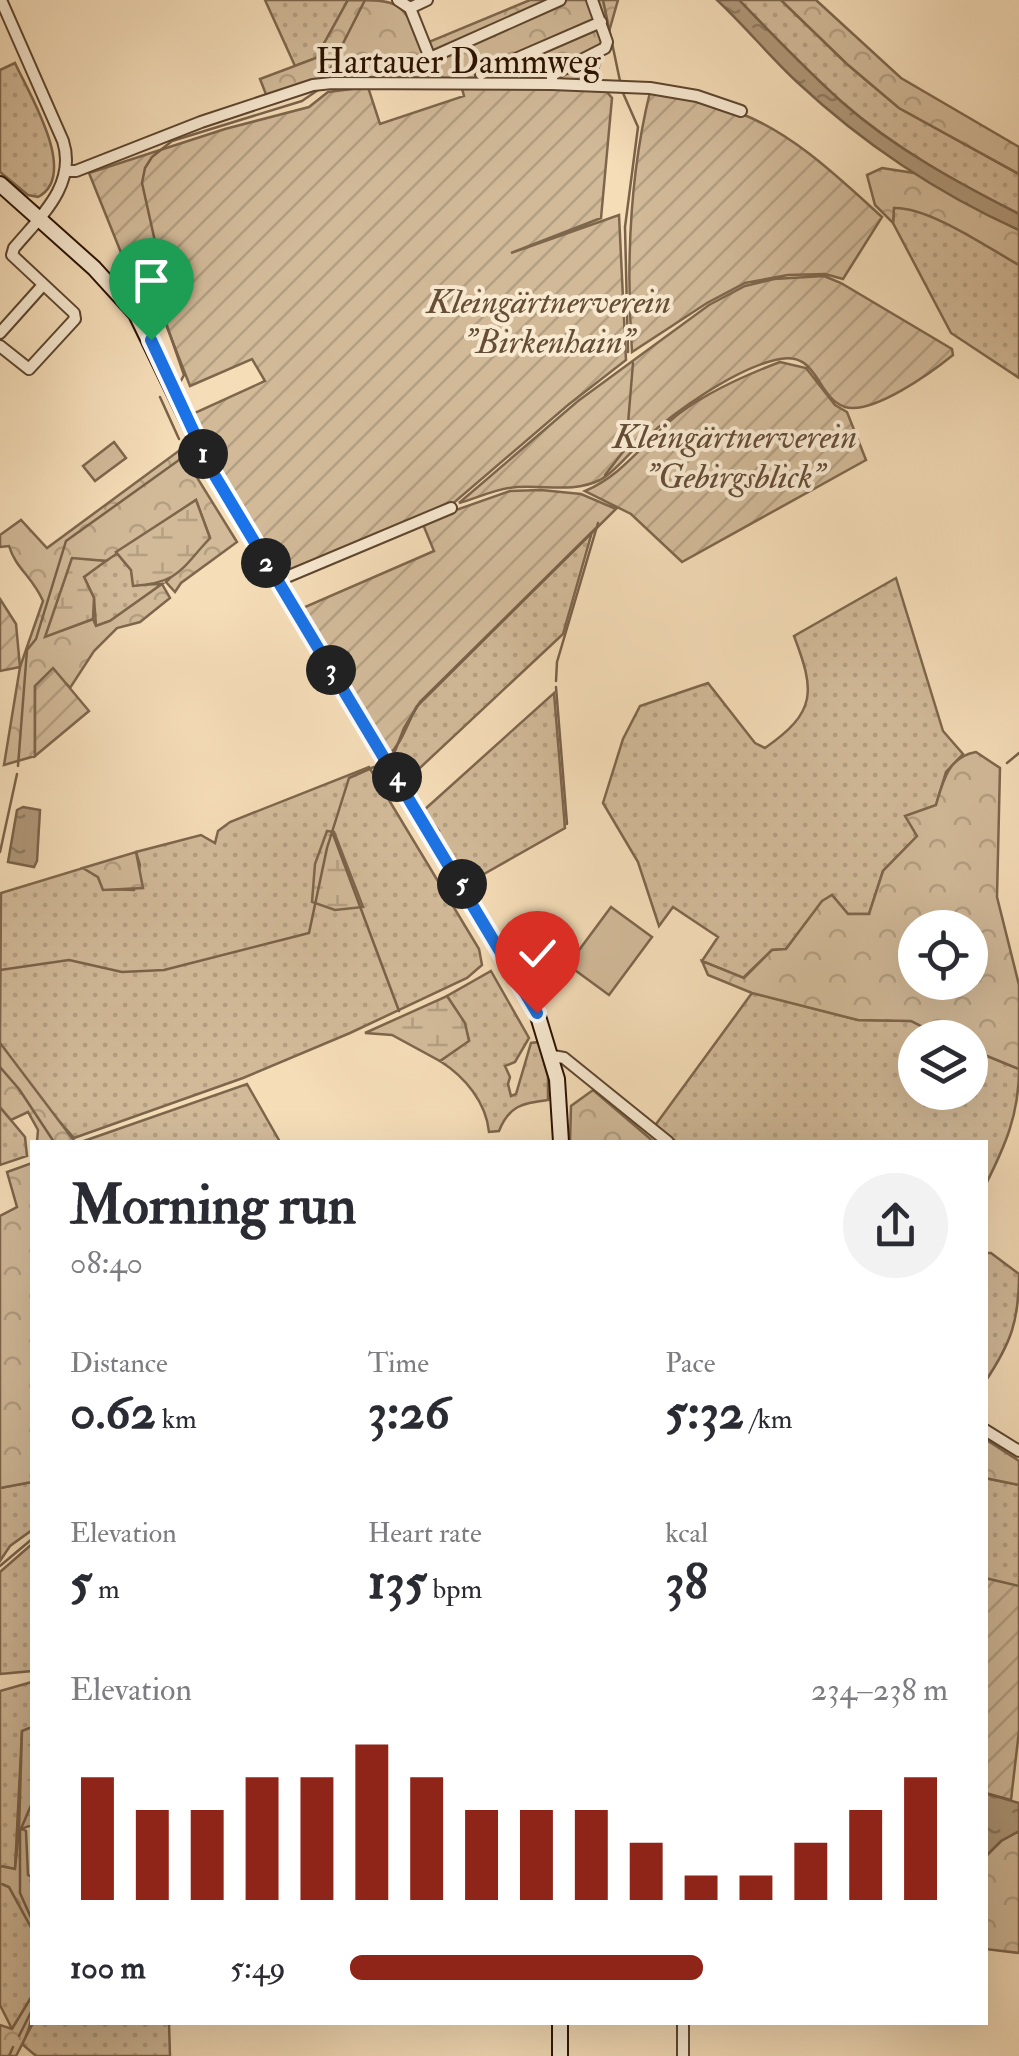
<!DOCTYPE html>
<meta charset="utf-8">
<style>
:root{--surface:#fff;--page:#f2f2f3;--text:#2b2b33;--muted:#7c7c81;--accent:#8f2418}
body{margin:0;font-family:"IM FELL Double Pica",serif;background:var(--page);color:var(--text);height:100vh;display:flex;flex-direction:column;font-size:38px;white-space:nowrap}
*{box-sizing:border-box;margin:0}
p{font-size:32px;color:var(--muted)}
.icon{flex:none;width:55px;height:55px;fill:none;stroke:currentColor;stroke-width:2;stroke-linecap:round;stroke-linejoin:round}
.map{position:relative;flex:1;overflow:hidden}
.details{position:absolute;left:30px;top:1140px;width:958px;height:885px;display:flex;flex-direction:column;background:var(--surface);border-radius:0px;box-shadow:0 10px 40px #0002}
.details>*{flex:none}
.fabs{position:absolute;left:898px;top:910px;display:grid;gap:20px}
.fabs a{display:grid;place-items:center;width:90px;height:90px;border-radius:50%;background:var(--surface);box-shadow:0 10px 40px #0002;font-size:50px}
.pin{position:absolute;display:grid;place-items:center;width:85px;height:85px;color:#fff;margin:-102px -42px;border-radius:50% 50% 50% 0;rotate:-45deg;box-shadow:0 0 10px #0007}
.pin .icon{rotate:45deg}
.km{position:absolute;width:50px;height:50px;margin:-25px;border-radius:50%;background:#222;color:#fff;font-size:28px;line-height:50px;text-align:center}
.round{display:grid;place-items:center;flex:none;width:105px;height:105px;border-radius:52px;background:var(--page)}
.headline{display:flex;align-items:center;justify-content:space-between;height:170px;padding:0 40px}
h1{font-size:55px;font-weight:700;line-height:75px}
.stats{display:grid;grid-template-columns:repeat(3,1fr);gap:15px;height:170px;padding:10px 40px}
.stats div{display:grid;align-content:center}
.stats b{font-size:50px;font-weight:700}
.stats small{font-size:28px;font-weight:400}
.stats p{font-size:28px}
.chart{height:280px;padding:20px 40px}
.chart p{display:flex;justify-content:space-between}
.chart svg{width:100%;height:180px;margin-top:10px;stroke:var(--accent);stroke-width:6}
ul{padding:0 40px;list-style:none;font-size:32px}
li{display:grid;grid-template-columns:160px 120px 1fr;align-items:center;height:75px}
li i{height:25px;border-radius:12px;background:var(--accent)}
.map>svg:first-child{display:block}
</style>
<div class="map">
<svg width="1019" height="2056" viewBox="0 0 1019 2056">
<defs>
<pattern id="grass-dots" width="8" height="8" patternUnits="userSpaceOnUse" patternTransform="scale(2.5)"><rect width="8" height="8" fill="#d2ba99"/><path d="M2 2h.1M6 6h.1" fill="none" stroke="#b49f82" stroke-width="1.8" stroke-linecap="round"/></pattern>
<pattern id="forest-crowns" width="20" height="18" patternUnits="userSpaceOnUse" patternTransform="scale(2.5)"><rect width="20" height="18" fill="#d2ba99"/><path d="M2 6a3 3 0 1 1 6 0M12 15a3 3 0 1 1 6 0" fill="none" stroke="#b49f82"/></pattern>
<pattern id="wetland-marsh" width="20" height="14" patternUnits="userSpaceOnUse" patternTransform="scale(2.5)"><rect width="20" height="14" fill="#d2ba99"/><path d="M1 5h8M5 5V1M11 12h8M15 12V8" fill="none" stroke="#b49f82"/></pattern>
<pattern id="garden-furrows" width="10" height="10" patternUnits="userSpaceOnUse" patternTransform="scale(2.5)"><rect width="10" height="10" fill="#d2ba99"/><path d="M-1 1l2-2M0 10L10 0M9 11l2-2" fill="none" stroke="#b49f82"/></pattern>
<pattern id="water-ripples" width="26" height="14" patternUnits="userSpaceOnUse" patternTransform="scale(2.5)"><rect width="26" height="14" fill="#b09879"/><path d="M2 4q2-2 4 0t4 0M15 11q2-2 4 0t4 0" fill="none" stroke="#8f7b61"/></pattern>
</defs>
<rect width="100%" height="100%" fill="#f5ddb8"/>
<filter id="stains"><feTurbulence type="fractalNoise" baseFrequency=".002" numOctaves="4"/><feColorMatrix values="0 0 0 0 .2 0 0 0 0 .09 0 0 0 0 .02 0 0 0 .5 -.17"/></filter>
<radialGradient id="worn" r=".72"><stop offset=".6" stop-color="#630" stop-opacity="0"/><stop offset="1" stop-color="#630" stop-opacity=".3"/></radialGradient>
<path fill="url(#grass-dots)" stroke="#7e664c" stroke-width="2.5" d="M265,0H348L316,58L295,66Z
M739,0H781L847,64L899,108L1019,174V214C958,183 894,148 843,103C806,70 773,35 739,0Z
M15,63C28,92 80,175 38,197L28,195L0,172V70Z
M894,207C930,207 987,247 1019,265V378L951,333L893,223Z
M592,532L563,634L407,780L389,755C403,741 407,723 417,706Z
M116,552L131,570L134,585L162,584L110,621L96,626L94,598L84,577Z
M896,578L943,731L963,754L946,772L936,805L918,836L883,871L869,914H848L832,895L822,902L786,949L772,950L743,978L702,961L718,937L673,907L659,926L638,862L603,803L623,739L640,706L708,683L755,743L765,748C817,712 815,691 794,636Z
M554,693L565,828L484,874L457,867L437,833L439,831L423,811Z
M369,767L479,949L482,965L467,978L350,1033L243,1078L74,1138L44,1104L0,1043L1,893L83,868L98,877L103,889L134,890L140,865L136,852L201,835L215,843L218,831L230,822Z
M491,971L529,1038L515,1062L505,1066L510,1077L508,1084L511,1096L516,1094L531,1043L539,1042L548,1077V1100C522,1103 509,1106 499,1131L489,1132C486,1102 465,1077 440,1061L469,1040L464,1023L447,996Z
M752,993L858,1020L911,1021L943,1037L915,1038V1092H970V1049L1019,1069C1019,1115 1005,1146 985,1186V1142H677L654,1127Z
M247,1084L280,1142H81Z
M0,1107L25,1137L27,1156L0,1165Z
M985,1253H991L1019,1274C1019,1321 1011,1343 985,1382Z
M985,1478L1019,1485V1587L985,1579Z
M32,1482V1530L10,1546L0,1561V1488Z
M32,1544V1671L0,1674V1572Z
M32,1682V1727L22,1731L15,1869L0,1866V1691Z
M0,1883L9,1887L32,1929V1996L12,2029L0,2005Z
M33,2023H169L170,2056H36L22,2044Z"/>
<path fill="url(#forest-crowns)" stroke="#7e664c" stroke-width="2.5" fill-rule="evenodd" d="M348,0C399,0 402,0 422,45L530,0H618L594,84L435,78L314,79L267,97L260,79L316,58Z
M781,0H816L901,78L1019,147V174L899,108L847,64Z
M882,168L914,173L1019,230V265C987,247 929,207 894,208L893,223L875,205L867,175Z
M180,450L237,542L181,583L175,592L166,582L210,538L196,500L106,561L72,559L46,636L93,619L96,626L110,621L162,584L170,598L140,622L117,628L94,651L70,688L53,669L35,686V756L4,765L20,667L43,601C32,576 16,569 9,546L0,547V535L21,520L47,548Z
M976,752L1000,768L997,897L1019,985V1069L970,1049V1038L943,1037L911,1021L858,1020L752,993L708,975L702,961L744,978L772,950L786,949L822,901L832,895L848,914H869L883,871L917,836L905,816L936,805C943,781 948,757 976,752ZM915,928H970V982H915Z
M136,852L143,888L103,890L98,877L83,868Z
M0,1043L75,1142H37L38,1130L28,1112L11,1120L0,1107Z
M593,1090L654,1142H570L571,1106Z
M32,1163V1482L0,1488V1216L17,1207L7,1172Z
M985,1439L1019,1461V1485L985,1478Z
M22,1829L26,1831L28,1875L32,1877V1929L9,1887L0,1883V1866L15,1869L19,1830Z
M1019,1831V1953L985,1949V1857L1001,1841Z
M32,1996C33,2023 29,2032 16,2056H0V2025L12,2029Z"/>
<path fill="url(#wetland-marsh)" stroke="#7e664c" stroke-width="2.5" d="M196,500L210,538C181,569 179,583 133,586L131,570L116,552Z
M72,558L106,561L84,577L94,598L93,619L45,637Z
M327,831L334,832L363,907L335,910L312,902L315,864Z
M447,996L465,1023L469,1041L440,1061L392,1035L365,1033Z
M32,1727V1825L19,1830L22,1731Z"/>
<path fill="url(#garden-furrows)" stroke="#7e664c" stroke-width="2.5" d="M461,85L606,91L612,98L601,218L511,253L619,215L626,360L568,405L450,506L278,576L188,416L265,381L252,359L190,386L163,317L155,255L126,265L89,173L225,129L309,107L328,92L368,87L380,124L464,96Z
M650,92C681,97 713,102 742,114C795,135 840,179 882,217L843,279L825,274L788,275L745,283L707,303L632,352C626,264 629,178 650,92Z
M824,276L841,283L952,349L953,355C932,372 873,415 845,407C815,397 819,348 775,360C734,370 675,411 645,439C630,451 617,471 600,480C573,493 546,485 517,487C498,488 477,498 459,503L578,401L709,305L745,286L774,279Z
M780,362L806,368L835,405L847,412L866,460L682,562L631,514L585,491C621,476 641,446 670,421C700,395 743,376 780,362Z
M541,490L581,494L616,509L417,706C407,723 403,741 389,755L298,610L434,551L422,522L510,491Z
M0,599L16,624L20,667L0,671Z
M53,668L89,711L35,756V686Z
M985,1578L1019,1586V1731L1011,1800L985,1793Z"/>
<path fill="#d2ba99" stroke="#7e664c" stroke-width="2.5" d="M114,442L126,458L95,481L83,466Z
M611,907L652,937L609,995L568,965Z"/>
<path fill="url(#water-ripples)" stroke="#7a6249" stroke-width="2.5" d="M717,0H739C773,35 806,70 843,103C894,148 958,183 1019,214V230C938,194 861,142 797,82C769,56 745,26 717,0Z
M23,807L40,810L37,861L34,867L8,862L17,810Z
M985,1793L1019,1803V1831L1001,1841L985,1857Z"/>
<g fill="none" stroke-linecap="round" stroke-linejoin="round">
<path stroke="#7a6249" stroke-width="2.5" d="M603,0L620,81
M325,79L365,0
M623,93L638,127L625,227L628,352
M178,386L184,375L164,317L166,291L142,183L145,168L152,157L172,141L302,101L318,90
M160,397L179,439
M605,475L626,448L633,363
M556,681L557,662L598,523
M556,687L567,824
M393,756L404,728L420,702L597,527
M1007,763L1019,753
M18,766L27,650L36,639L66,541L179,460L184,452
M333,834L399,1011
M0,852L17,774
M0,970L69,960L122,972L164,970L309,933L327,848L349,778L374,767
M0,1067L19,1089L54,1142
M0,1566L32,1539
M32,1803L20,1831V1893L32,1920
M19,2036L32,2010
M9,2056L13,2047"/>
<defs>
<path id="minor" d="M398,0L410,8L427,0
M410,8L430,58L560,0
M481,74L601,22
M552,84V75L605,48L607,42L592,0
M66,171H76L201,122L313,85L332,83L552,84L650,88L697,96L741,111
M0,333L43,285
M0,346L29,369L75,319L74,313L12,255L14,248C40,217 77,185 63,141L1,0
M277,581L451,508
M553,1056L564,1058L668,1142
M985,1430L1019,1451
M683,2056V2022"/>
<path id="secondary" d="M0,184L94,268L136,314L212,471L537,1013L557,1079L561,1142
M560,2022V2056"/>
</defs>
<use href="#minor" stroke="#5d452e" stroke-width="14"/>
<use href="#secondary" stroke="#2a1200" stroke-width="18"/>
<use href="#minor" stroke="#f8e9d1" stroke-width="10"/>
<use href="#secondary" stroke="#f8e9d1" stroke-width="14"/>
</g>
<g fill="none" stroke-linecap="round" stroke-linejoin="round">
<defs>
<path id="route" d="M151,340L212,471L537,1013"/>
</defs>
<use href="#route" stroke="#fff" stroke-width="20"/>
<use href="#route" stroke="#1a73e8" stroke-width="12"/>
</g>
<g text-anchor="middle" stroke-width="8" stroke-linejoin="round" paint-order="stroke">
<g font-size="35" fill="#2a1200" stroke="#f8e9d1">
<text x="458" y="73">Hartauer Dammweg</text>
</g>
<g font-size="35" font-style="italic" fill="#654d36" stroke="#f8e9d1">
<text x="549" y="313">Kleingärtnerverein<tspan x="549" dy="40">"Birkenhain"</tspan></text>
<text x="735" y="448">Kleingärtnerverein<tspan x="735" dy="40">"Gebirgsblick"</tspan></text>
</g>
</g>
<rect width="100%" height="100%" filter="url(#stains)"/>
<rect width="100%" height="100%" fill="url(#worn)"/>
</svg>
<div class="fabs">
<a><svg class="icon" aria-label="locate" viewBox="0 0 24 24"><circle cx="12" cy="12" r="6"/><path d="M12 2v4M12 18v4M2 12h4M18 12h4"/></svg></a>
<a><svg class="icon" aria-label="layers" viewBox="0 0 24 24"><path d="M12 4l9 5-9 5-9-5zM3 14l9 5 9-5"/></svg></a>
</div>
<div class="pin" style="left:151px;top:340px;background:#1e9e55"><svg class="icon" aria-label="arrive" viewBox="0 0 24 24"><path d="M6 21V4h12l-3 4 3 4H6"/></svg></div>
<div class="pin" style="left:537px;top:1013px;background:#d93025"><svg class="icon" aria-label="check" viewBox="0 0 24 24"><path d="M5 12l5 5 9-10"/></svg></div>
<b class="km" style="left:203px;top:454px">1</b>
<b class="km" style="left:266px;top:563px">2</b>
<b class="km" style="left:331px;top:670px">3</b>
<b class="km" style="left:397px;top:777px">4</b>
<b class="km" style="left:462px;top:884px">5</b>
<section class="details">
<div class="headline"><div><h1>Morning run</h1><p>08:40</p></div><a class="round"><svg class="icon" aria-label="share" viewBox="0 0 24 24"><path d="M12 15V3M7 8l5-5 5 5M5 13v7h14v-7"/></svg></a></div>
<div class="stats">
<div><p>Distance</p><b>0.62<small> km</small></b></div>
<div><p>Time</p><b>3:26</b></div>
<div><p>Pace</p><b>5:32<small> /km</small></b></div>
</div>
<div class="stats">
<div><p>Elevation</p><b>5<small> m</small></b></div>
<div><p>Heart rate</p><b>135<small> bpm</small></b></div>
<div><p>kcal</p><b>38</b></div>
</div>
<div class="chart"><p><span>Elevation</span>234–238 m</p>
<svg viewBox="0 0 160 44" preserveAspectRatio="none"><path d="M5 44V14M15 44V22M25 44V22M35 44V14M45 44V14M55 44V6M65 44V14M75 44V22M85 44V22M95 44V22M105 44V30M115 44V38M125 44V38M135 44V30M145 44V22M155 44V14"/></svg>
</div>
<ul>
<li><b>100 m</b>5:49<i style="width:59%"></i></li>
</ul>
</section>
</div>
